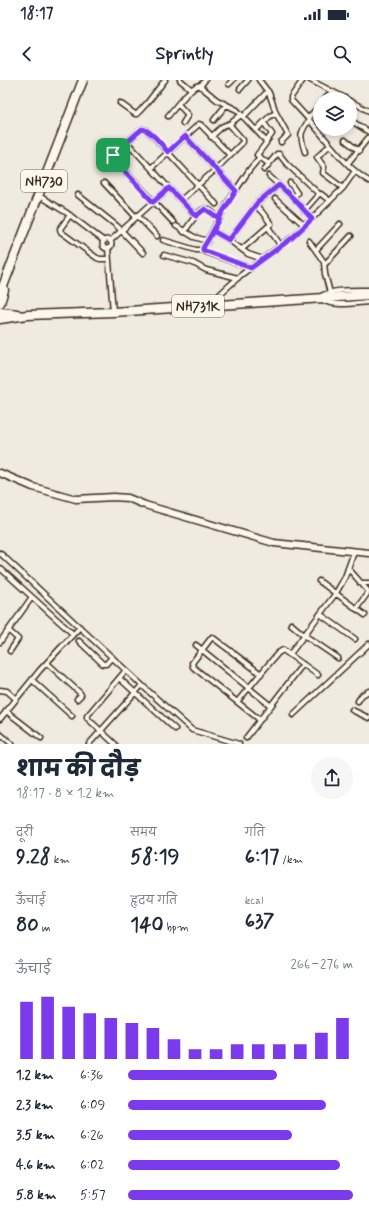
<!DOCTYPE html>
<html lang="hi">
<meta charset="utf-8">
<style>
:root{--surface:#fff;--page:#f6f6f7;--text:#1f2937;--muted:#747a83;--accent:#7c3aed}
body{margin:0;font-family:Mynerve,"Playpen Sans Deva",sans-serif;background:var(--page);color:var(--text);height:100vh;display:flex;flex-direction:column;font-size:15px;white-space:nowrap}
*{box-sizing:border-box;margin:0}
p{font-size:13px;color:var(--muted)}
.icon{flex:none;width:22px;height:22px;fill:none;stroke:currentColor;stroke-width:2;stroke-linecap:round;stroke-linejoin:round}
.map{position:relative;height:664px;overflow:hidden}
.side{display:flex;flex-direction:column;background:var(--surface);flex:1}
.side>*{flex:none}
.buttons{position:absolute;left:313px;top:12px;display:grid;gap:8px}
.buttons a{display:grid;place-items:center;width:44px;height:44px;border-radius:50%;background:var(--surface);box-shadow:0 2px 6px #0003;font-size:20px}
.pin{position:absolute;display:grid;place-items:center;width:34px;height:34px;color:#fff;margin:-17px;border-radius:8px;box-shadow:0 2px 6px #0006}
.round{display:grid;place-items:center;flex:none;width:42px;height:42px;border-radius:21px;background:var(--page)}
.headline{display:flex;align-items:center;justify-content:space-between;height:68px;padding:0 16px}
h1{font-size:22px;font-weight:800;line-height:30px}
.stats{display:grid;grid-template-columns:repeat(3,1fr);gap:6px;height:68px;padding:4px 16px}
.stats div{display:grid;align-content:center}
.stats b{font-size:20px;font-weight:800}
.stats small{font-size:11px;font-weight:400}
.stats p{font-size:11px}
.chart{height:112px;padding:8px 16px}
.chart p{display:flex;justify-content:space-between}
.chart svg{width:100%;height:72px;margin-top:4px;stroke:var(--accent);stroke-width:6}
ul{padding:0 16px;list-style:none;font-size:13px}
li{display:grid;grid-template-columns:64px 48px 1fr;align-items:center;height:30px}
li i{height:10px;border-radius:5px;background:var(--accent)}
.status{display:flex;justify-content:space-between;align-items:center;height:28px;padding:0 20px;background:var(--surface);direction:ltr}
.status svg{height:11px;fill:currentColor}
header{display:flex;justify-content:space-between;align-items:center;height:52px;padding:0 16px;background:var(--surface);font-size:18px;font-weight:800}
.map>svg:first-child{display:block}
</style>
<div class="status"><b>18:17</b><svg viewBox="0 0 49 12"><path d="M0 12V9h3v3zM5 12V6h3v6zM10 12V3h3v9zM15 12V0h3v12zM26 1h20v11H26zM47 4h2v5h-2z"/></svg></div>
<header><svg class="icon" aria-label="back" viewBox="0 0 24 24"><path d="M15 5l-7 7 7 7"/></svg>Sprintly<svg class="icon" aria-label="search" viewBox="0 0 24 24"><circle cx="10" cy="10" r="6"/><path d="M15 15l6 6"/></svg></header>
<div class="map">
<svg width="369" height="664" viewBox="0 0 369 664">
<rect width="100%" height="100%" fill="#f0ebe0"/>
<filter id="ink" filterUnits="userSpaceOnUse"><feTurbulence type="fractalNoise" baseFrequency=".025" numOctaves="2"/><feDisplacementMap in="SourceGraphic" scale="8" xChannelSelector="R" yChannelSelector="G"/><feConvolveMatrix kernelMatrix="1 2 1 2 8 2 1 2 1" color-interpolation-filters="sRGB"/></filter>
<g filter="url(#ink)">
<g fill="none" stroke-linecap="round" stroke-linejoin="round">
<defs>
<path id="street" d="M180,0L192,10
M259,0L269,13L276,33L288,55L281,62
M303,0L291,17V20C299,29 308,38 316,48C331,65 349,90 369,101
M310,0L347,19
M229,4L233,0
M200,6L217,20L237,30L265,60L266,63L257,75L269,84
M240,9L248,0
M325,19L330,14
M350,21L369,31
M120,23L135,34H137L148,22L165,0
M178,24L188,35L183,43
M168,36C175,28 191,5 201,5L205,0
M243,37L268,11
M308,38L320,25
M214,40L226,25
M350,40L369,52
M264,43L272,54L266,62
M256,50L270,36L276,33
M185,56L236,111
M211,57L223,46L231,43L241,35
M345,60L359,71
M127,62L169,108L196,136
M330,65L317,77L324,87L323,93L343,108
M305,72C300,56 299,54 309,40
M348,83L369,57
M151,88L199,44L201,45L230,75
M264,90L277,74H279L287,84L318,113V115L304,131
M269,96L295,120L312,139
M104,103L136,137
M290,103L297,113L293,118
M321,114L330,121
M78,115L117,146L143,173
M39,116L67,133L104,161
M275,119L305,146
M181,120L215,90L243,62V60L229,44
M70,135L60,149L61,152L97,178L100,179H108
M137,135L157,156
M173,142L113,78V75L127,62L142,49L146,50L152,55L198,105L216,124
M176,146L194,157L208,161
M268,147L281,166
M213,151L229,160L248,174L263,179
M184,152C188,147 200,127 206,129C211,130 216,136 220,139
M102.5 164a4.5 4.5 0 1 1 9 0a4.5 4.5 0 1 1-9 0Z
M163,160L196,170H203
M229,160L257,123L279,105
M110,161L169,108
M309,161L324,182L325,194L330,213
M108,168L113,232
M242,169L271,144L262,132L255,125
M316,170L340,144
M164,175L193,183L206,190L238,198
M325,184L351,156
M251,188L205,172L203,169L228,122L250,89L260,77
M321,216C334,209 354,210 369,210
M322,220C335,227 355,223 369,222
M216,225L218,218L220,214L241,195L295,155L343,108L355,91
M0,473L146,609L192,650L239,664
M0,488L73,554
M348,488L368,511L367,514L356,529
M319,501L365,535
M360,503H369
M320,534L355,559
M291,544L304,555L338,578
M8,550L18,559L10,571
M79,561L103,584H106L112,577
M0,562L32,517
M196,565L271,626
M290,574L336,513L345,497L354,472
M47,583L80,613L81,615L77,619
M119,598L175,649
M32,600L72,636
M0,610L7,611L16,619
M358,621L362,615L369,611
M237,622L278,573L283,570L318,595
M352,630L369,638
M6,631L41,658
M293,635L369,564
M0,639L40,590L80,547
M260,640L193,587L192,583L212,557L261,594
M0,654L12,664
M246,658L303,584
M89,664L142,605
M115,664L87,638V636L126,590"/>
<path id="secondary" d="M0,393L33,407L76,419L114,417L128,418L145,425L274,463L369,473"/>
<path id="highway" d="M0,214L83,0
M0,223L4,210
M0,232L17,234
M0,239L27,235L113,232L369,215"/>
</defs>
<use href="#street" stroke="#3b2a1e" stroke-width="7"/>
<use href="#secondary" stroke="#3b2a1e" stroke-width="9"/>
<use href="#highway" stroke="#3b2a1e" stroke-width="11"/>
<use href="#street" stroke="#fbf7ec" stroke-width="4"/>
<use href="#secondary" stroke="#fbf7ec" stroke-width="6"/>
<use href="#highway" stroke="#fbf7ec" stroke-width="8"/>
</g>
</g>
<g fill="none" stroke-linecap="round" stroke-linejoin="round" filter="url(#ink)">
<defs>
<path id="route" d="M113,75V78L153,122L169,108L196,136L205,129L220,139L213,151L229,160L257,123L279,105L295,120L312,139L292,158L251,188L203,170V168C210,157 217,145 222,133L236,111L185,56L168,72C162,65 151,50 142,49L127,62L113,75"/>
</defs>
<use href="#route" stroke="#fff" stroke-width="8"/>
<use href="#route" stroke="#7c3aed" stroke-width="5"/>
</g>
<g text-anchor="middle" stroke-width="3.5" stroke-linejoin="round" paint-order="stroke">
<g fill="#fbf7ec" stroke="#75685c" stroke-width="1">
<rect x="21" y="90" width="46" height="22" rx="3"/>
<rect x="172" y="215" width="52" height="22" rx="3"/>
</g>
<g font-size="13" font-weight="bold" fill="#3b2a1e">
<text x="44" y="106">NH730</text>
<text x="198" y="231">NH731K</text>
</g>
</g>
</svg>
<div class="buttons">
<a><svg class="icon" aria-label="layers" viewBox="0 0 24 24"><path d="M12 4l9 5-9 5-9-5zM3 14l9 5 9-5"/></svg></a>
</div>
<div class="pin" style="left:113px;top:75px;background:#1e9e55"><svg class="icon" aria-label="arrive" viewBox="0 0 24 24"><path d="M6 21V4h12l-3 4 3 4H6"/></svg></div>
</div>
<section class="side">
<div class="headline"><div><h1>शाम की दौड़</h1><p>18:17 · 8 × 1.2 km</p></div><a class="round"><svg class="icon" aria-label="share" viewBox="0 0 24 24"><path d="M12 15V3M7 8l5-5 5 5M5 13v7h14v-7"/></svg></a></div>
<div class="stats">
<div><p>दूरी</p><b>9.28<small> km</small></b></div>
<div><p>समय</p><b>58:19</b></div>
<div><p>गति</p><b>6:17<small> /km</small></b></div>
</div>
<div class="stats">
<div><p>ऊँचाई</p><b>80<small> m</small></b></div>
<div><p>हृदय गति</p><b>140<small> bpm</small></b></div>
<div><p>kcal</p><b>637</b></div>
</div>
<div class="chart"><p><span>ऊँचाई</span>266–276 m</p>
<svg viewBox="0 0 160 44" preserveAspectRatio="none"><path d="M5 44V9M15 44V6M25 44V12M35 44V16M45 44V19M55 44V22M65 44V25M75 44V32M85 44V38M95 44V38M105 44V35M115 44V35M125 44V35M135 44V35M145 44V28M155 44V19"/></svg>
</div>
<ul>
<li><b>1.2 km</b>6:36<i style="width:66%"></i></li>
<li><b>2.3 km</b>6:09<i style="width:88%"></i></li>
<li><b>3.5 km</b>6:26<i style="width:73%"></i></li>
<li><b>4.6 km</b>6:02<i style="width:94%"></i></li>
<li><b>5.8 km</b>5:57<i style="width:100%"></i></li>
</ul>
</section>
